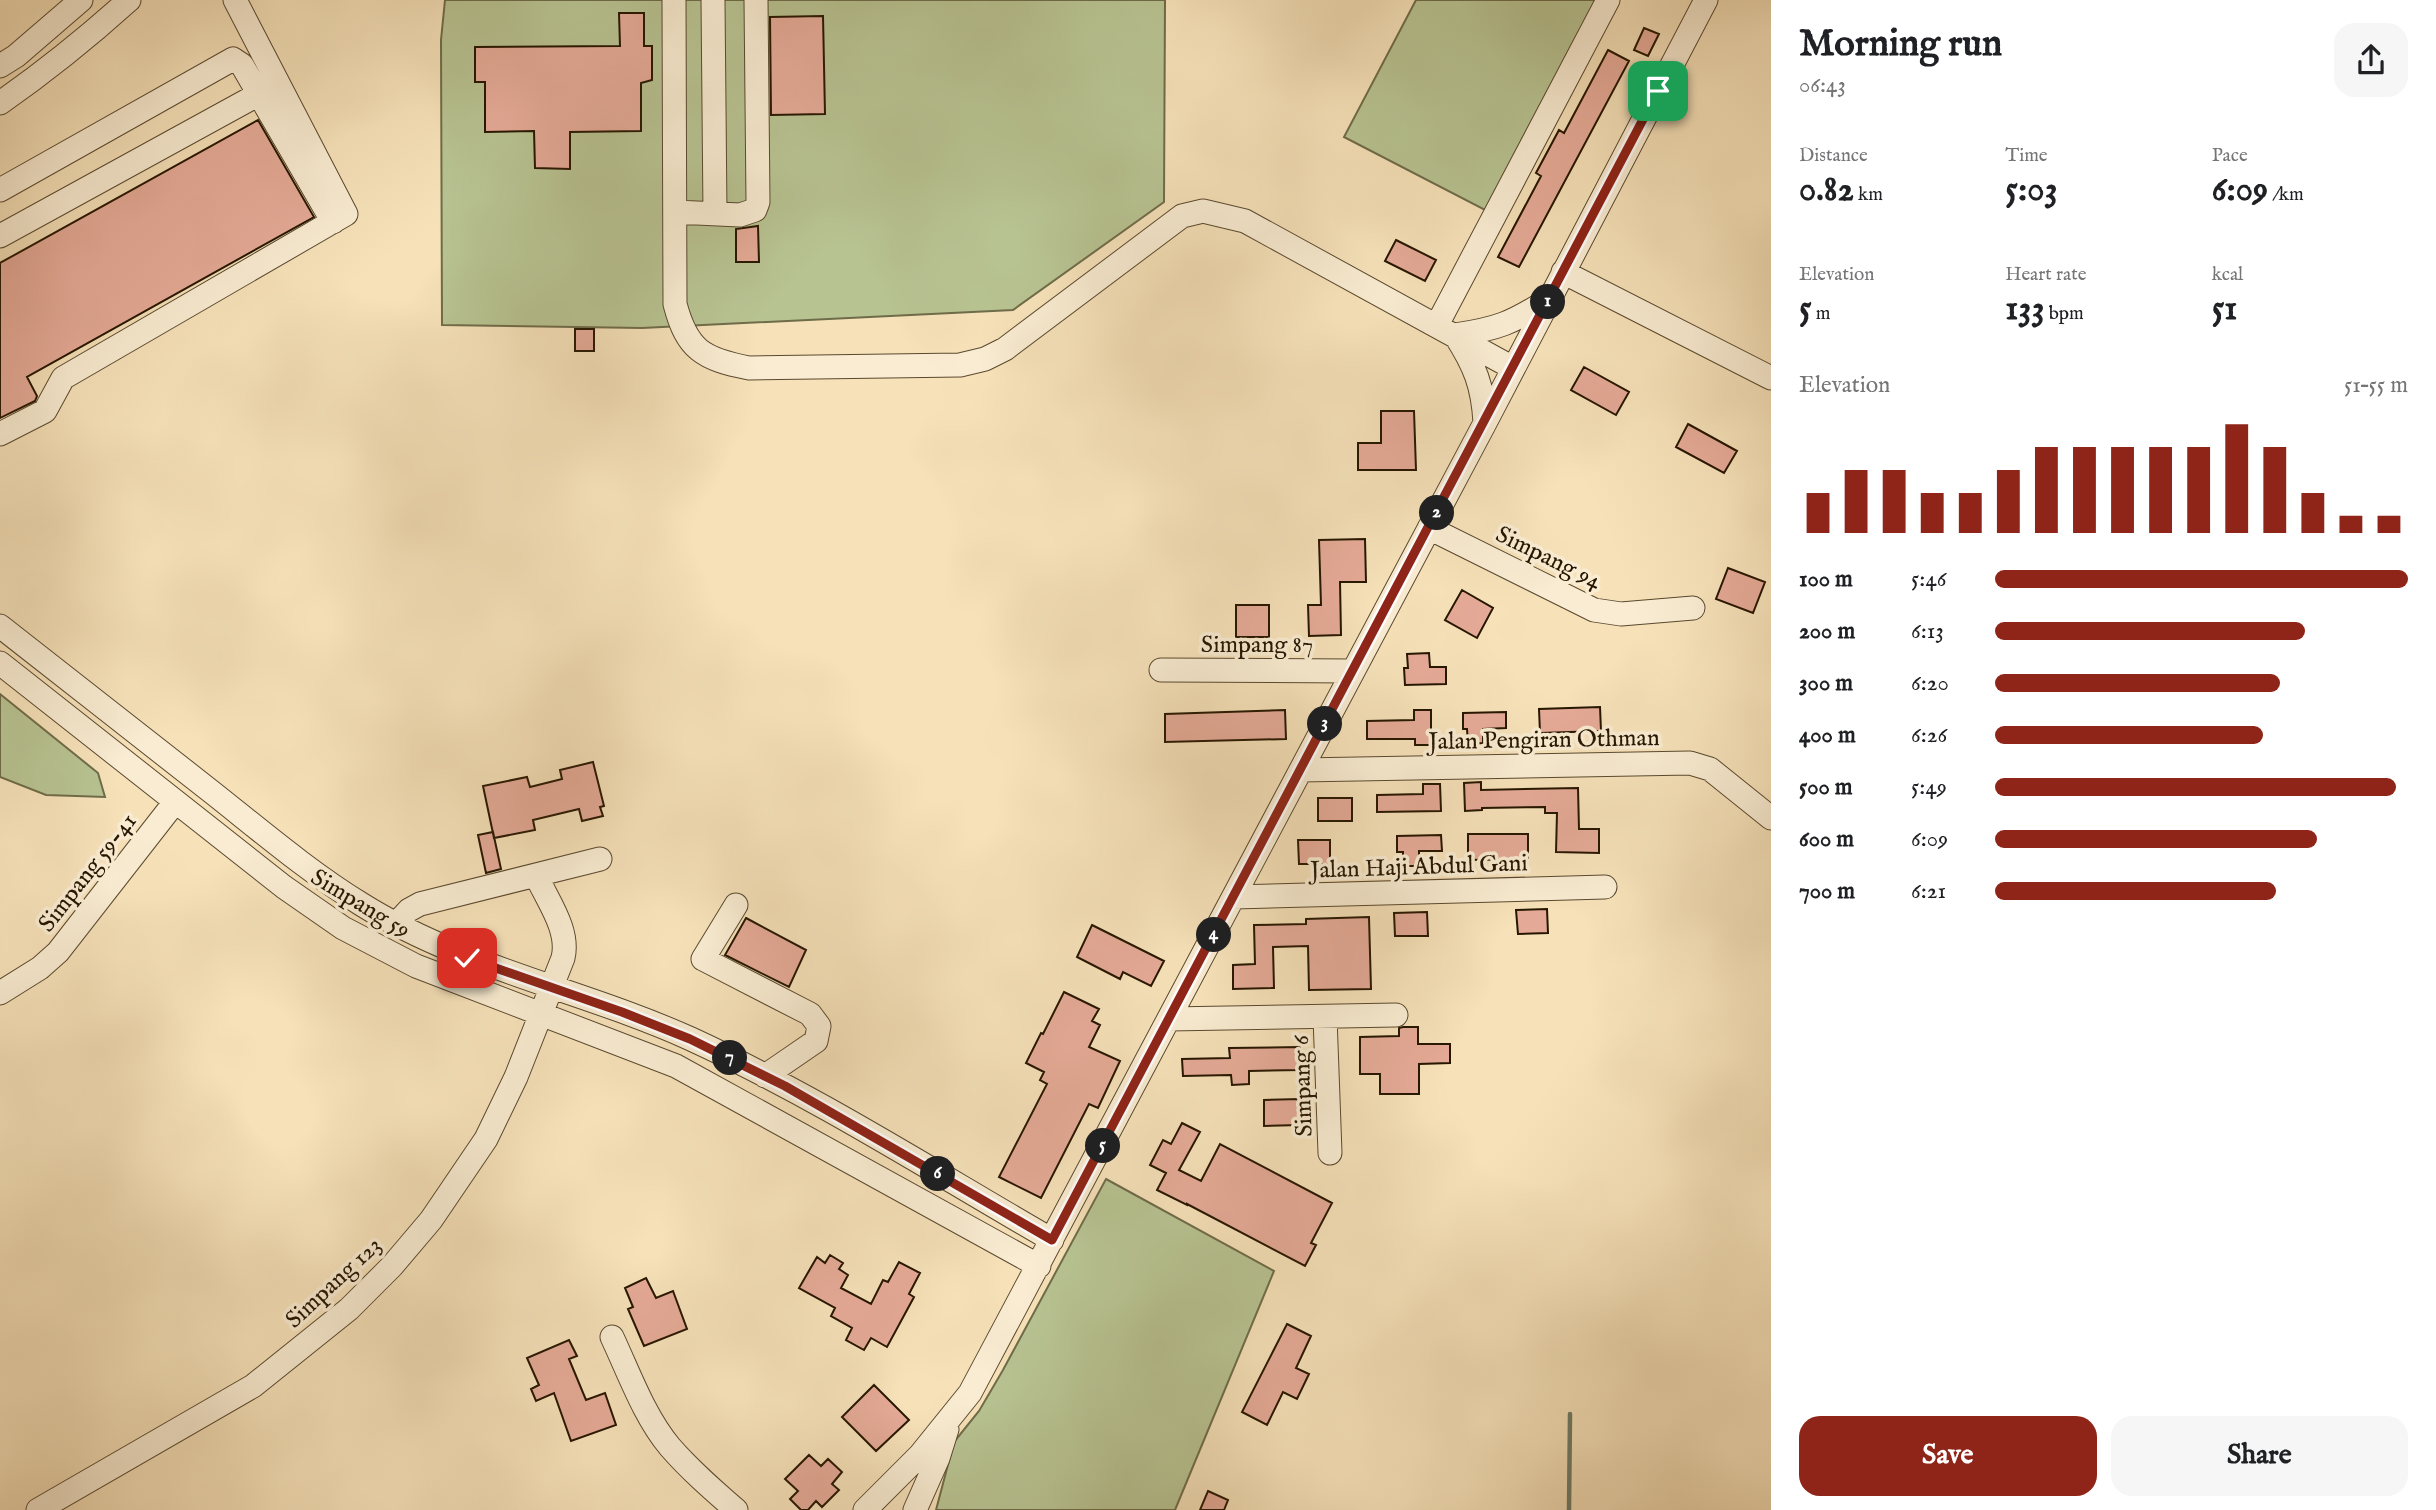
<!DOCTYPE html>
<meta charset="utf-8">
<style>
:root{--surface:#fff;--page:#f6f6f6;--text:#202124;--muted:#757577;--accent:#8f2418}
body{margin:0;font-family:"IM FELL English",serif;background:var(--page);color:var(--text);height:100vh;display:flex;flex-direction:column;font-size:26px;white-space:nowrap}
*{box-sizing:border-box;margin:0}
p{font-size:23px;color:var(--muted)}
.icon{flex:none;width:38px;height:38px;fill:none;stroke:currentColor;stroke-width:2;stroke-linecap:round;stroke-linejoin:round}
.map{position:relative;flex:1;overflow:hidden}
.drawer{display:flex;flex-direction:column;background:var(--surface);width:665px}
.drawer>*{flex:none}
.pin{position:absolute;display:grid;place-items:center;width:60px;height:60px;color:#fff;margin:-30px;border-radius:14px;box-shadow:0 4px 10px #0006}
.km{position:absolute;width:35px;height:35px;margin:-18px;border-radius:50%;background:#222;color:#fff;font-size:19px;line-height:35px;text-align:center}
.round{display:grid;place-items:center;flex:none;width:74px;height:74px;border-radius:21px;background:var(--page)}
.overview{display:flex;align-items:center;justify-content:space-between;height:119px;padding:0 28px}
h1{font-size:38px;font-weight:800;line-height:52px}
.figures{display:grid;grid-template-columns:repeat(3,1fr);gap:10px;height:119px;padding:7px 28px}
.figures div{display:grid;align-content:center}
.figures b{font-size:35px;font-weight:800}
.figures small{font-size:19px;font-weight:400}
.figures p{font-size:19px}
.chart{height:196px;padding:14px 28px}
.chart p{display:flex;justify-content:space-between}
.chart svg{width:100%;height:126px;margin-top:7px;stroke:var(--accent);stroke-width:6}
.primary-button{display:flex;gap:14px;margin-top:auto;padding:14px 28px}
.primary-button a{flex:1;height:80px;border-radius:21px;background:var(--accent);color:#fff;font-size:28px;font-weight:800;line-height:80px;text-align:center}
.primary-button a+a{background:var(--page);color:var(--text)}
ul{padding:0 28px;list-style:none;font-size:23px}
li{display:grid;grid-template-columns:112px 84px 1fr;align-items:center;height:52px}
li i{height:18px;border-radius:9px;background:var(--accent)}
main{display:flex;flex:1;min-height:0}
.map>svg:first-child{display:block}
</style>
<main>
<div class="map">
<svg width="1771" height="1510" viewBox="0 0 1771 1510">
<rect width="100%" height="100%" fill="#f6e1b9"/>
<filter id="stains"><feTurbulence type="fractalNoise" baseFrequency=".00286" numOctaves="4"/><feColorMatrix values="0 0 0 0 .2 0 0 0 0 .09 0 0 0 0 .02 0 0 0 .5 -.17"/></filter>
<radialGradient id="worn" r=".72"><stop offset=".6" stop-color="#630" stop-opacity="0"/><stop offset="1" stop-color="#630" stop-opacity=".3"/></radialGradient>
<path fill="#b8c392" stroke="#6f6c49" stroke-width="2" d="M445,0H1165L1164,202L1013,310L642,328L442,325L441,40Z
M1416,0H1598L1485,210L1344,137Z
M0,694L98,773L105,797L46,795L0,777Z
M1106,1179L1274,1271L1175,1510H936L954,1442L979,1411L1003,1370Z"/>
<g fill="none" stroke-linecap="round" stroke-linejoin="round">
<path stroke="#6d7b67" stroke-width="4.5" d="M1569,1510L1570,1414"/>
</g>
<path fill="#e5aa97" stroke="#261600" stroke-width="2" d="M619,13H644V46H652V80L641,83V131L570,132V169L535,168L534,131L485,132V82H475V47L620,46Z
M823,16L825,114L771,115L770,17Z
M1644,28L1659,34L1648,56L1634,50Z
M1608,50L1629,61L1519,267L1498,257L1541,176L1536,173L1559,130L1564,133Z
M258,120L314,217L27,377L37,396L35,401L0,418V263Z
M758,226L759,262H736V229Z
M1396,240L1436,260L1425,281L1385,261Z
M575,329H594V351H575Z
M1584,367L1629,392L1616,415L1571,390Z
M1381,411H1414L1416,470H1358V443H1381Z
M1688,424L1737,451L1724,473L1676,447Z
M1365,539L1366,582H1340L1341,635L1309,636L1308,605H1321L1319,540Z
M1728,568L1765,582L1753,613L1716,599Z
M1462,590L1493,608L1477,638L1445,620Z
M1236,605H1269V637H1236Z
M1429,653L1430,667H1446V684L1405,685L1404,668H1408L1407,654Z
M1600,707L1601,731L1540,733L1539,709Z
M1285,710L1286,739L1165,742V714Z
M1414,710H1431V745H1415V739H1367V721L1414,720Z
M1506,712V728L1483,729V743L1468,744L1467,729H1463V713Z
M593,762L604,806L600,807L603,816L582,821L579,809L533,820L535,830L494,838L483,786L527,777L530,787L562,779L560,770Z
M1481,782V790L1578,788L1579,829H1599V853L1556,852L1557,813H1545V807L1482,808V810L1465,811L1464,783Z
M1423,784H1440L1441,811L1377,812V795L1423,794Z
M1318,798H1352V821H1318Z
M493,832L501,869L486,873L478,835Z
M1468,834H1528V859L1468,860Z
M1441,835L1442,851H1419V866H1403V852H1397V836Z
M1298,840H1330V864H1299Z
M1547,909L1548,933L1518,934L1516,910Z
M1427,912L1428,936H1395L1394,913Z
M1369,917L1371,989L1309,990L1308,946L1273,947L1274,988L1233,989V965L1255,964L1254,925L1306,924V919Z
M746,918L806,950L789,987L725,955Z
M1092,925L1164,961L1151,986L1123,972L1120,979L1077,957Z
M1064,992L1099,1009L1092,1021L1100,1025L1089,1047L1120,1061L1098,1108L1089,1104L1041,1198L999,1177L1047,1084L1040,1080L1044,1072L1026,1063L1041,1033L1043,1034Z
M1403,1027H1418V1044H1450V1063L1419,1064V1094H1380V1074H1360V1037L1399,1036V1028Z
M1300,1047V1070L1249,1071V1084L1232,1085L1231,1075L1183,1076L1182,1059L1230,1058L1229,1048Z
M1300,1099V1125L1264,1126V1100Z
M1182,1123L1200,1132L1179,1170L1201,1181L1220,1144L1332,1203L1311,1243L1316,1245L1305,1266L1187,1204V1205L1157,1190L1166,1173L1150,1165L1163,1140L1171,1144Z
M830,1255L843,1263L839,1269L848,1275L841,1288L871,1304L883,1280L888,1282L899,1262L920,1273L909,1294L914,1297L887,1347L871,1338L864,1350L846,1340L852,1328L831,1316L835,1308L799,1288L817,1257L825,1263Z
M646,1278L656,1298L673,1291L687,1329L644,1346L628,1309L633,1307L625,1288Z
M1287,1324L1311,1336L1296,1368L1309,1374L1297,1399L1283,1392L1267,1425L1242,1412Z
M569,1340L577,1356L569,1359L586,1400L605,1393L616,1425L571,1441L554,1393L536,1401L531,1389L539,1385L527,1358Z
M874,1385L909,1420L876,1451L842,1417Z
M809,1455L821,1466L828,1459L842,1472L832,1484L839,1490L822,1507L816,1501L808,1510H801L790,1499L798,1491L785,1479Z
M1208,1491L1228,1500L1224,1510H1200Z"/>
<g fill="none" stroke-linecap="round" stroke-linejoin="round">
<defs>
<path id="minor" d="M674,0L675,304C687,350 703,359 749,368L960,365L985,359L1005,349L1182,216L1203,211L1245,221L1513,368
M713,0L715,214
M0,66L16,56L81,0
M0,103C46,71 88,37 129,0
M0,190L233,59L242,65L333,222
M675,212L740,215L755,210L758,202L756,0
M0,236L259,94L269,85
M1563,272L1771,378
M1437,325L1608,0
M1485,423C1483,386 1475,366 1455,335C1497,329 1512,323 1548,300
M0,434L45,411L63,378L346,214L235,0
M1429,528L1594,610L1621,614L1693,608
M0,626C71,682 142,737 213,793C261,831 309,872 361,904C463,968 583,990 691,1039C815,1096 934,1172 1052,1240
M0,663L284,887L343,928L416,966L676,1066L1039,1266
M1161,670L1353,671
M1301,770L1690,763L1710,769L1771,818
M1234,897L1605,887
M736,905L703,959L810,1014L819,1026L816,1041L765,1076
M396,924L409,910L420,904L600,859
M0,993L40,968L58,952L175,802
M1325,1017L1330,1153
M1169,1019L1396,1015
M612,1337C629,1373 644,1416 670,1447C690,1470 713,1490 736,1510
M38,1510L253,1386L349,1309L392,1266L431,1220L486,1139L516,1077L563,958C570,930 547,900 536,875
M865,1510L920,1455L970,1393L1485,423L1706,0
M915,1510L938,1458L947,1429"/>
</defs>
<use href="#minor" stroke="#5a492e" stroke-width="25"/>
<use href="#minor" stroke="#f9ecd2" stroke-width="23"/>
</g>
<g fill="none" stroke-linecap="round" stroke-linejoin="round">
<defs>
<path id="route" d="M467,958L622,1012L690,1039L785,1086L1052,1240L1658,91"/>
</defs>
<use href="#route" stroke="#fff" stroke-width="14"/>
<use href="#route" stroke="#8f2418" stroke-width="9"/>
</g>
<g text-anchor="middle" stroke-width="7" stroke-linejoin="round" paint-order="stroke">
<g font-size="24" fill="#261600" stroke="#f9ecd2">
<text transform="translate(1549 557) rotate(26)" y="8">Simpang 94</text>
<text x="1257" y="652">Simpang 87</text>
<text transform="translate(1544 739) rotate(-1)" y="8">Jalan Pengiran Othman</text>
<text transform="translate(1419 866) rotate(-2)" y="8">Jalan Haji Abdul Gani</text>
<text transform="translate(87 872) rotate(-52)" y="8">Simpang 59-41</text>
<text transform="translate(361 903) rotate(31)" y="8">Simpang 59</text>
<text transform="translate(1302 1086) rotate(-92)" y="8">Simpang 6</text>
<text transform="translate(333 1282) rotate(-43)" y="8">Simpang 123</text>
</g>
</g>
<rect width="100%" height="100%" filter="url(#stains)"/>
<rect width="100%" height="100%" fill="url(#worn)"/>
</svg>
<div class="pin" style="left:1658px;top:91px;background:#1e9e55"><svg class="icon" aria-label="arrive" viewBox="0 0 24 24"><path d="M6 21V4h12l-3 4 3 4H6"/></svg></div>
<div class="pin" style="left:467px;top:958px;background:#d93025"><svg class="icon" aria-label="check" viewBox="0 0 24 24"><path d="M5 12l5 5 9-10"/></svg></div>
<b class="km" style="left:1548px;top:302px">1</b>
<b class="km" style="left:1437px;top:513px">2</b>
<b class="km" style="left:1325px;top:724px">3</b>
<b class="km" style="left:1214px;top:935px">4</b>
<b class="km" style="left:1103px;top:1146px">5</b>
<b class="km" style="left:938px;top:1174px">6</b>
<b class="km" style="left:730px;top:1058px">7</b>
</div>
<section class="drawer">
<div class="overview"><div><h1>Morning run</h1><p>06:43</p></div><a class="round"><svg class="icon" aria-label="share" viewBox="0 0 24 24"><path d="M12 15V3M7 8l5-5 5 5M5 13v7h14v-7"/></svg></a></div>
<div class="figures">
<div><p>Distance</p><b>0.82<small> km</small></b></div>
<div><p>Time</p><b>5:03</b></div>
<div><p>Pace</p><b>6:09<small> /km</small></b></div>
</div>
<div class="figures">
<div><p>Elevation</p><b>5<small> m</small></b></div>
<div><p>Heart rate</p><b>133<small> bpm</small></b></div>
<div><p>kcal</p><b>51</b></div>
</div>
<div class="chart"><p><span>Elevation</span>51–55 m</p>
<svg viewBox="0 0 160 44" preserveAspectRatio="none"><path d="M5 44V30M15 44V22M25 44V22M35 44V30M45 44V30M55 44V22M65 44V14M75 44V14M85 44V14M95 44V14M105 44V14M115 44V6M125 44V14M135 44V30M145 44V38M155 44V38"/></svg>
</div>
<ul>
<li><b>100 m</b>5:46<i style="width:100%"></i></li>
<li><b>200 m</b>6:13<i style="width:75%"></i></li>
<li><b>300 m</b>6:20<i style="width:69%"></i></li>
<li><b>400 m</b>6:26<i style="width:65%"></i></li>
<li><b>500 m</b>5:49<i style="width:97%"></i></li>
<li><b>600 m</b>6:09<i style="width:78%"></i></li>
<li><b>700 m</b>6:21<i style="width:68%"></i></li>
</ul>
<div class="primary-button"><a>Save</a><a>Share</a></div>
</section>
</main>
